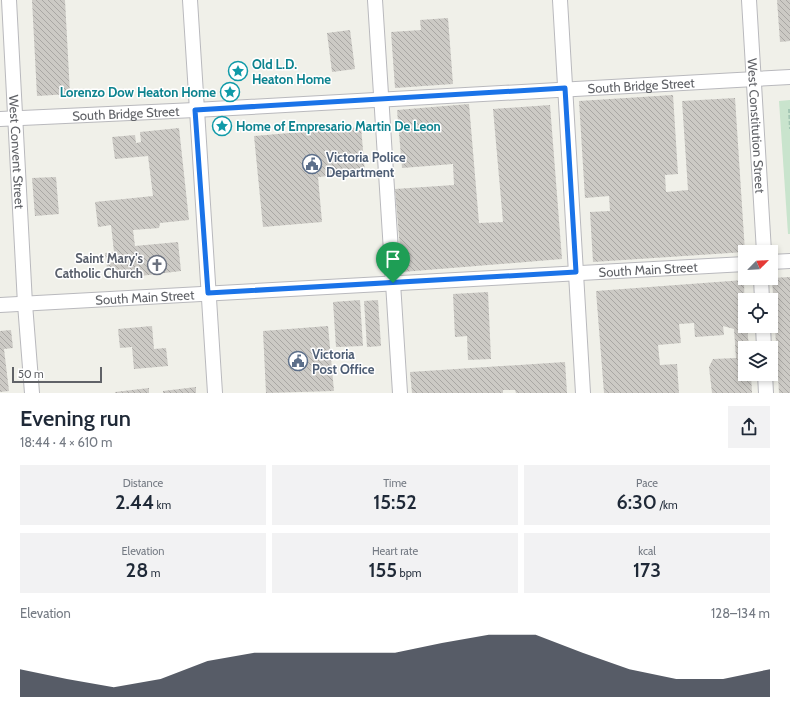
<!DOCTYPE html>
<meta charset="utf-8">
<style>
:root{--surface:#fff;--page:#f2f2f3;--text:#1f2937;--muted:#747a83;--accent:#111827}
body{margin:0;font-family:Cabin,sans-serif;background:var(--page);color:var(--text);height:100vh;display:flex;flex-direction:column;font-size:15px;white-space:nowrap}
*{box-sizing:border-box;margin:0}
p{font-size:13px;color:var(--muted)}
.icon{flex:none;width:22px;height:22px;fill:none;stroke:currentColor;stroke-width:2;stroke-linecap:round;stroke-linejoin:round}
.map{position:relative;height:393px;overflow:hidden}
.side{display:flex;flex-direction:column;background:var(--surface);flex:1}
.side>*{flex:none}
.needle{width:26px;rotate:66deg}
.controls{position:absolute;left:738px;top:245px;display:grid;gap:8px}
.controls a{display:grid;place-items:center;width:40px;height:40px;border-radius:0px;background:var(--surface);box-shadow:0 2px 6px #0003;font-size:20px}
.scale{position:absolute;left:12px;bottom:10px;width:90px;box-sizing:border-box;padding-left:4px;border:2px solid #606267;border-top:0;font-size:11px;line-height:14px;white-space:nowrap;color:#606267;-webkit-text-stroke:3px #fff;paint-order:stroke}
.pin{position:absolute;display:grid;place-items:center;width:34px;height:34px;color:#fff;margin:-41px -17px;border-radius:50% 50% 50% 0;rotate:-45deg;box-shadow:0 0 4px #0007}
.pin .icon{rotate:45deg}
.round{display:grid;place-items:center;flex:none;width:42px;height:42px;border-radius:0px;background:var(--page)}
.summary{display:flex;align-items:center;justify-content:space-between;height:68px;padding:0 20px}
h1{font-size:22px;font-weight:600;line-height:30px}
.metrics{display:grid;grid-template-columns:repeat(3,1fr);gap:6px;height:68px;padding:4px 20px}
.metrics div{display:grid;align-content:center;border-radius:0px;background:var(--page);text-align:center}
.metrics b{font-size:20px;font-weight:600}
.metrics small{font-size:11px;font-weight:400}
.metrics p{font-size:11px}
.chart{height:112px;padding:8px 20px}
.chart p{display:flex;justify-content:space-between}
.chart svg{width:100%;height:72px;margin-top:4px;fill:var(--accent);opacity:.7}
.map>svg:first-child{display:block}
</style>
<div class="map">
<svg width="790" height="393" viewBox="0 0 790 393">
<defs>
<pattern id="building-back-hatch" width="6" height="6" patternUnits="userSpaceOnUse"><rect width="6" height="6" fill="#cccac5"/><path d="M-1 5l2 2M0 0l6 6M5-1l2 2" fill="none" stroke="#a9a7a4"/></pattern>
</defs>
<rect width="100%" height="100%" fill="#f0f0e9"/>
<path fill="#c9e4cd" d="M790,100V234H788L779,101Z"/>
<path fill="url(#building-back-hatch)" d="M32,0H65L70,94L37,96Z
M777,0H790V41L780,42Z
M448,18L453,84L395,88L391,32L421,30L420,20Z
M350,30L355,69L332,72L327,33Z
M673,95L678,174L665,175L666,192L688,190L682,101L735,98L745,252L593,262L590,212L610,211L609,196L585,198L579,101Z
M469,104L479,223L503,222L493,109L550,105L562,259L402,272L395,189L454,185L453,164L402,168L397,110Z
M361,127L365,173L318,177L322,222L263,227L254,136Z
M179,128L189,220L160,223L159,228L133,230L135,246L178,242L181,271L116,279L115,267L107,268L105,253L114,252L111,225L98,227L95,202L153,196L148,156L115,159L112,137L135,135L136,143L141,142L140,132Z
M56,177L59,214L35,216L32,178Z
M790,277V393H779L772,278Z
M744,280L745,326H747L749,348H745V374H751L752,393H712L709,367L713,359L736,358L734,329L723,326L724,335L695,337L694,323L679,324L681,343L658,345L660,365L677,364L679,393H604L596,291Z
M488,292L491,359L468,360L467,336L455,337L453,294Z
M360,300L363,346L336,347L333,302Z
M378,300L381,346L367,347L364,301Z
M152,326L154,349L166,348L168,366L134,369L132,347L120,348L118,329Z
M328,326L334,391L266,393L263,331Z
M11,330L13,348L4,349L9,391L0,392V331Z
M565,362L567,393H516L515,390H503V393H412L410,372Z
M196,387V393H163V391Z
M149,388V393H115V392Z"/>
<g fill="none" stroke-linecap="round" stroke-linejoin="round">
<defs>
<g id="minor">
<path id="s1" d="M9,0L25,304L32,393"/>
<path d="M190,0L215,393"/>
<path d="M375,0L400,393"/>
<path d="M560,0L583,393"/>
<path id="s2" d="M749,0L764,252"/>
<path id="s3" d="M0,119L195,110L790,77"/>
<path d="M771,262L790,261"/>
<path d="M761,278L762,300"/>
<path id="s4" d="M0,305L745,264"/>
<path d="M763,326L764,348"/>
<path d="M765,374L766,393"/>
</g>
</defs>
<use href="#minor" stroke="#b9b9bd" stroke-width="16"/>
<path stroke="#a2c5b2" stroke-width="2" stroke-dasharray="4 2" stroke-linecap="butt" d="M789,109L790,129"/>
<use href="#minor" stroke="#fff" stroke-width="14"/>
</g>
<g fill="none" stroke-linecap="round" stroke-linejoin="round">
<defs>
<path id="route" d="M565,88L576,272L208,293L195,110Z"/>
</defs>
<use href="#route" stroke="#fff" stroke-width="8"/>
<use href="#route" stroke="#1a73e8" stroke-width="5"/>
</g>
<defs>
<symbol id="sight-ring" viewBox="-11 -11 22 22"><circle r="9.5" fill="#fff" stroke="#0f9aa8" stroke-width="1.5"/><path d="M0-6L1.8-2.2L6-1.7L2.9 1.2L3.7 5.4L0 3.3L-3.7 5.4L-2.9 1.2L-6-1.7L-1.8-2.2Z" fill="#0f9aa8"/></symbol>
<symbol id="civic-ring" viewBox="-11 -11 22 22"><circle r="9.5" fill="#fff" stroke="#5c6f8a" stroke-width="1.5"/><path d="M-.6-6.5H3V-4.5H.6V-3L4-1V1h2V6H-6V1h2V-1L-.6-3ZM-1.2 2.5V6h2.4V2.5Z" fill="#5c6f8a"/></symbol>
<symbol id="church-ring" viewBox="-11 -11 22 22"><circle r="9.5" fill="#fff" stroke="#6b7280" stroke-width="1.5"/><path d="M-1.2-6h2.4v3.5h3.3v2.4h-3.3V6h-2.4V-.1h-3.3v-2.4h3.3Z" fill="#6b7280"/></symbol>
</defs>
<g fill-rule="evenodd">
<use href="#sight-ring" x="227" y="60" width="22" height="22"/>
<use href="#sight-ring" x="219" y="81" width="22" height="22"/>
<use href="#sight-ring" x="211" y="115" width="22" height="22"/>
<use href="#civic-ring" x="301" y="153" width="22" height="22"/>
<use href="#church-ring" x="146" y="254" width="22" height="22"/>
<use href="#civic-ring" x="287" y="350" width="22" height="22"/>
</g>
<g text-anchor="middle" stroke-width="3" stroke-linejoin="round" paint-order="stroke">
<g font-size="13" font-weight="bold" fill="#0d838f" stroke="#fff" text-anchor="start">
<text x="252" y="69">Old L.D.<tspan x="252" dy="15">Heaton Home</tspan></text>
<text x="216" y="97" text-anchor="end">Lorenzo Dow Heaton Home</text>
<text x="236" y="131">Home of Empresario Martin De Leon</text>
</g>
<g font-size="13" fill="#606267" stroke="#fff">
<text dy="5" stroke="none"><textPath href="#s3" startOffset="642">South Bridge Street</textPath></text>
<text dy="5" stroke="none"><textPath href="#s3" startOffset="126">South Bridge Street</textPath></text>
<text dy="5" stroke="none"><textPath href="#s2" startOffset="126">West Constitution Street</textPath></text>
<text dy="5" stroke="none"><textPath href="#s1" startOffset="152">West Convent Street</textPath></text>
<text dy="5" stroke="none"><textPath href="#s4" startOffset="649">South Main Street</textPath></text>
<text dy="5" stroke="none"><textPath href="#s4" startOffset="145">South Main Street</textPath></text>
</g>
<g font-size="13" font-weight="bold" fill="#4e5e75" stroke="#fff" text-anchor="start">
<text x="326" y="162">Victoria Police<tspan x="326" dy="15">Department</tspan></text>
<text x="312" y="359">Victoria<tspan x="312" dy="15">Post Office</tspan></text>
</g>
<g font-size="13" font-weight="bold" fill="#5b616d" stroke="#fff" text-anchor="end">
<text x="143" y="263">Saint Mary's<tspan x="143" dy="15">Catholic Church</tspan></text>
</g>
</g>
</svg>
<div class="controls">
<a><svg class="needle" viewBox="-14 -14 28 28"><path d="M0-13l5 13h-10z" fill="#e53935"/><path d="M0 13l5-13h-10z" fill="#747a83"/></svg></a>
<a><svg class="icon" aria-label="locate" viewBox="0 0 24 24"><circle cx="12" cy="12" r="6"/><path d="M12 2v4M12 18v4M2 12h4M18 12h4"/></svg></a>
<a><svg class="icon" aria-label="layers" viewBox="0 0 24 24"><path d="M12 4l9 5-9 5-9-5zM3 14l9 5 9-5"/></svg></a>
</div>
<div class="scale">50 m</div>
<div class="pin" style="left:393px;top:283px;background:#1e9e55"><svg class="icon" aria-label="arrive" viewBox="0 0 24 24"><path d="M6 21V4h12l-3 4 3 4H6"/></svg></div>
</div>
<section class="side">
<div class="summary"><div><h1>Evening run</h1><p>18:44 · 4 × 610 m</p></div><a class="round"><svg class="icon" aria-label="share" viewBox="0 0 24 24"><path d="M12 15V3M7 8l5-5 5 5M5 13v7h14v-7"/></svg></a></div>
<div class="metrics">
<div><p>Distance</p><b>2.44<small> km</small></b></div>
<div><p>Time</p><b>15:52</b></div>
<div><p>Pace</p><b>6:30<small> /km</small></b></div>
</div>
<div class="metrics">
<div><p>Elevation</p><b>28<small> m</small></b></div>
<div><p>Heart rate</p><b>155<small> bpm</small></b></div>
<div><p>kcal</p><b>173</b></div>
</div>
<div class="chart"><p><span>Elevation</span>128–134 m</p>
<svg viewBox="0 0 160 44" preserveAspectRatio="none"><path d="M0 44V27L10 33L20 38L30 33L40 22L50 17L60 17L70 17L80 17L90 11L100 6L110 6L120 17L130 27L140 33L150 33L160 27V44z"/></svg>
</div>
</section>
